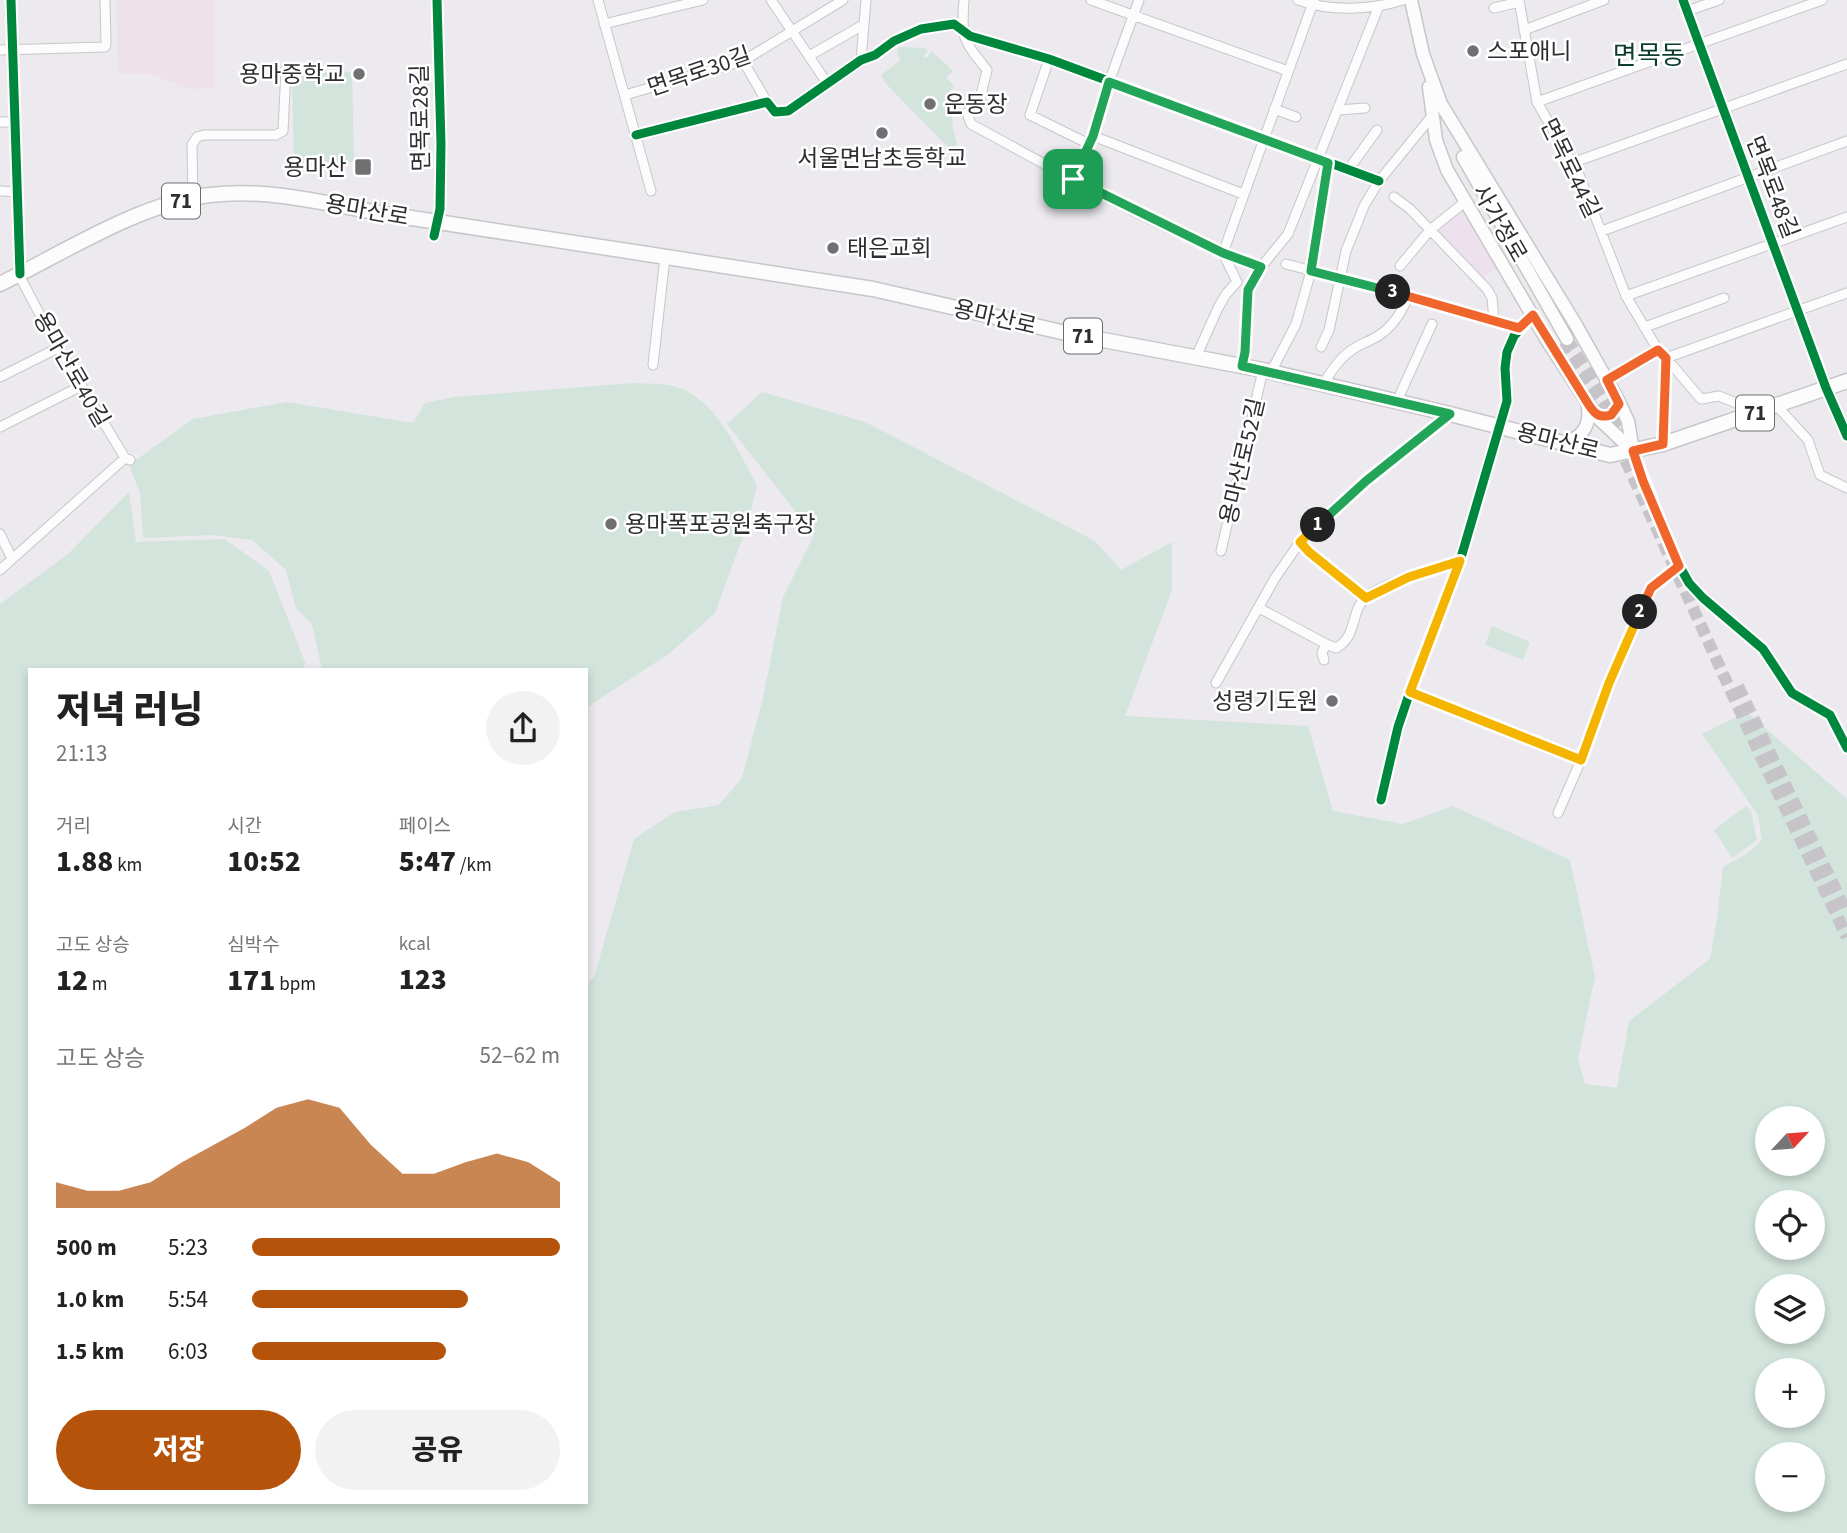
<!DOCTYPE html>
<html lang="ko">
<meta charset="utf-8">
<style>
:root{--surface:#fff;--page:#f2f2f2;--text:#222;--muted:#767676;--accent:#b45309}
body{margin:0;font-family:"Source Sans 3","Noto Sans KR",sans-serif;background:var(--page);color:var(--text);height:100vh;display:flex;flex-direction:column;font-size:26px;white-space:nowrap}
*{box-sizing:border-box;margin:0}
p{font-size:23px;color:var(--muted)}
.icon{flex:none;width:38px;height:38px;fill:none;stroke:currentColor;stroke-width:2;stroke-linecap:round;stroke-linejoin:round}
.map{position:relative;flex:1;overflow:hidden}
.sheet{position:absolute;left:28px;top:668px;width:560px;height:836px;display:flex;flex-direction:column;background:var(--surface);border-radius:0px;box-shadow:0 4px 10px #0003}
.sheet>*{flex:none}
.needle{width:46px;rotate:64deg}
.tools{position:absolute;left:1755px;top:1106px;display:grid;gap:14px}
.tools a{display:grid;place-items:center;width:70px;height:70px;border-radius:50%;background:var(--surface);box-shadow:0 4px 10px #0003;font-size:35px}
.pin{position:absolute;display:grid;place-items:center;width:60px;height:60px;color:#fff;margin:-30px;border-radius:14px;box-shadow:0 4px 10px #0006}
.km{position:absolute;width:35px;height:35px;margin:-18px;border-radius:50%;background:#222;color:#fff;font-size:19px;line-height:35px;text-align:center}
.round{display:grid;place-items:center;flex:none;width:74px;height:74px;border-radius:37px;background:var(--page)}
.summary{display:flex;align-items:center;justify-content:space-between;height:119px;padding:0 28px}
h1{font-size:38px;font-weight:800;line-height:52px}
.figures{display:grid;grid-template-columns:repeat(3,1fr);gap:10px;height:119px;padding:7px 28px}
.figures div{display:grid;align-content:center}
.figures b{font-size:30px;font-weight:800}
.figures small{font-size:19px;font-weight:400}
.figures p{font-size:19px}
.chart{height:196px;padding:14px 28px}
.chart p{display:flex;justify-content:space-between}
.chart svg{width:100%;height:126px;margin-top:7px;fill:var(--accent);opacity:.7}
.cta{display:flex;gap:14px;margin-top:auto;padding:14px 28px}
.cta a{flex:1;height:80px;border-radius:42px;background:var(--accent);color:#fff;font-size:28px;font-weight:800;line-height:80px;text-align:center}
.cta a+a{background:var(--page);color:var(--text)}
ul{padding:0 28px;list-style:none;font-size:23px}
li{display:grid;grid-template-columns:112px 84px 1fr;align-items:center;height:52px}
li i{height:18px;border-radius:9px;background:var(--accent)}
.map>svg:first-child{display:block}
</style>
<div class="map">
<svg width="1847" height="1533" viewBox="0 0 1847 1533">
<rect width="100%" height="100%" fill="#eceaee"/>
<path fill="#ece1ec" d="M1465,205L1502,265L1482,278L1433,230Z"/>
<path fill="#eee1ea" d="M116,0H214V88L190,89L147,73L118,74Z"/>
<path fill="#d2e4db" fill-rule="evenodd" d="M899,47L925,48L928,51L923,57L926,58L932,51L953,71L946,78L954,86L949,93L957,100C949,115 953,129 957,145L951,150L887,85L881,75L900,61L897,50Z
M352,72L354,162L294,163L292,73Z
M634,383C646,384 661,383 673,386C716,397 737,450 757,485L748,523L715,613L670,653L586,708V670H322L312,624L296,608L286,570L252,540L212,535L143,538L140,493L129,465L193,419L287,402L413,423L425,403L454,397Z
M762,392L865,422L1095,541L1121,570L1172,542V590L1125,716L1308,726L1333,811L1403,824L1453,806L1570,860L1595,977L1578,1058L1585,1084L1617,1088L1629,1021L1710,959L1717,919L1723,867L1745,855L1762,840L1758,815L1702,734L1747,712L1847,799V1533H0V604L68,554L129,492L136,542L225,539L269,571L305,662L304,670H30V1503H586V986L594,977L634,839L675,812L719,805L742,778L763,698L783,597L814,535L727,424ZM1768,1118H1813V1164H1768ZM1768,1202H1813V1248H1768ZM1768,1286H1813V1332H1768ZM1768,1370H1813V1416H1768ZM1768,1454H1813V1500H1768Z
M1492,626L1530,642L1523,660L1485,645Z
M1746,806L1751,811L1757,840L1732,858L1714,830Z"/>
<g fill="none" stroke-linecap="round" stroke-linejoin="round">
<path stroke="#c6c4c8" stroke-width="12" stroke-dasharray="12 6" stroke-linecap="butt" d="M1567,339L1619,424L1629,446
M1560,344L1605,419
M1618,444L1761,757L1847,937
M1738,686L1847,913"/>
<defs>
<path id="minor" d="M11,0L20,274
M598,0L651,191
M771,0L827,83
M964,0C961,39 963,40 987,70L980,99L967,113L971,124C1065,175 1160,230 1261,267
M1091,0L1288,71
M1298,0C1331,12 1371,10 1403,0
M1519,0L1537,102L1580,177L1626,296L1658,350L1666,358L1663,444
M1683,0L1826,388L1847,436
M1494,8L1519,2
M1687,11L1719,0
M604,24L703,0
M1524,30L1604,0
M0,50L105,47L106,44L105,0
M809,56L863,25
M1049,59L1030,115L1089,144
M861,60L866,0
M743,61L767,102
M625,95L743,61L843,0
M1537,102L1822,0
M1274,109L1296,117
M1338,110L1365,108
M0,122H15
M636,135L767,102L775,112L788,111L861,60L875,55L894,41L921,29L954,24L970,36L1049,59L1379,181
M1093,136L1243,194
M1572,163L1847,64
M1348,170L1377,130
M1073,179L1093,136L1109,82L1139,0
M0,191L18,192
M1394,197L1410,209L1487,289L1492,298L1494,320
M193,198L192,145L197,137L204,135H276L283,131L286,68
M1602,231L1847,141
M434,236L440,209L441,144L437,0
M1286,264L1468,312L1519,328
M1400,266L1430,230L1466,201
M19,275L48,330L125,458L130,460
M1626,296L1847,217
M1645,327L1724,298
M1321,347L1329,330L1346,251L1364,206L1379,181L1432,116
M1196,357L1218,308L1226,294L1237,282L1223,253L1314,0
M653,365L665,257
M1242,366L1245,352L1248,290L1261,267L1288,234L1378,8
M1271,372L1296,324L1311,271L1328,163
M0,377L58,348
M1607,380L1658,350
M1324,383C1333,368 1342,355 1358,346C1370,340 1382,336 1391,325C1399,317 1404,305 1409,296
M1397,401L1432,324
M1777,406L1808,440L1820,475L1847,488
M1758,412L1719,396L1701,399L1666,358L1847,293
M0,427L81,386
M1633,451L1674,556L1689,583L1703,598L1763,649L1792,693L1830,715L1847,748
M0,534L12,559
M1300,542L1309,552L1365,598
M1221,551L1263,370
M0,570L125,458
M1259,608L1326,644
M1324,660L1322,653L1326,644L1336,648C1358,636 1350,611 1366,597C1386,581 1434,570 1460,561
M1216,683L1275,578L1300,542L1366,481L1450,414
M1410,692L1581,760
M1381,800L1398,727L1417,671L1460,561L1507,401L1505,368L1507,352L1514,336L1533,315
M1558,813L1581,760L1609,683L1649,592L1679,566"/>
<path id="secondary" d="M1411,0L1423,54L1441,104L1576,325L1618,400L1628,421L1633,451
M1429,87L1436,140L1447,170L1548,342L1587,402L1598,418L1633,451
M1463,157L1567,339
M1562,442C1583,440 1592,423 1587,403"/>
<path id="primary" d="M647,254L873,289L1066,333L1263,370L1450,414L1610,455L1663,444L1847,381
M0,284C63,253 140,203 210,195C267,188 324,203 379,213"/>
</defs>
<use href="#minor" stroke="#c7c6c9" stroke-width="11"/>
<use href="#secondary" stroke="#c7c6c9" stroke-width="15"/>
<use href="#primary" stroke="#c7c6c9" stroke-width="17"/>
<use href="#minor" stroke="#fcfcfc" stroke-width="9"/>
<use href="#secondary" stroke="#fcfcfc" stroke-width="12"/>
<use href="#primary" stroke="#fcfcfc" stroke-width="14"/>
<defs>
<path id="primary-bridge" d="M379,213L647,254"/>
</defs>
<use href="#primary-bridge" stroke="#c7c6c9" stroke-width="17" stroke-linecap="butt"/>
<use href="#primary-bridge" stroke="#fcfcfc" stroke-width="14"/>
<defs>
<path id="cycleway" d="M11,0L20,274
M1683,0L1826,388L1847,436
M636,135L767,102L775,112L788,111L861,60L875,55L894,41L921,29L954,24L970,36L1049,59L1379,181
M434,236L440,209L441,144L437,0
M1633,451L1674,556L1689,583L1703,598L1763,649L1792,693L1830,715L1847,748
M1381,800L1398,727L1417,671L1460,561L1507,401L1505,368L1507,352L1514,336L1533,315"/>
</defs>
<use href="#cycleway" stroke="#fff" stroke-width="13"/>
<use href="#cycleway" stroke="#00873e" stroke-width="9"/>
</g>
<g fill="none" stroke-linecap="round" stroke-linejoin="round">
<defs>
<path id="split-1" d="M1073,179L1223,253L1261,267L1248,290L1245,352L1242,366L1450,414L1366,481L1318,525"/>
<path id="split-2" d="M1318,525L1300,542L1309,552L1366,598L1409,577L1460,561L1410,692L1581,760L1609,683L1640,612"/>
<path id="split-3" d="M1393,292L1519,328L1533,315L1587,402C1593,412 1598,419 1611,415L1619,404L1607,380L1658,350L1666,358L1663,444L1633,451L1643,481L1679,566L1651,588L1640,612"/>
<path id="split-4" d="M1073,179L1093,136L1109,82L1328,163L1311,271L1393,292"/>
</defs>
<use href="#split-1" stroke="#fff" stroke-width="14"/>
<use href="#split-2" stroke="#fff" stroke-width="14"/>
<use href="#split-3" stroke="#fff" stroke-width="14"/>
<use href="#split-4" stroke="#fff" stroke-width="14"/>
<use href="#split-1" stroke="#22a559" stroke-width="9"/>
<use href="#split-2" stroke="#f5b400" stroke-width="9"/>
<use href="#split-3" stroke="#f0652b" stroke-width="9"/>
<use href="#split-4" stroke="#22a559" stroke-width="9"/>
</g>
<g fill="#706f72" stroke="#fff" stroke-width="2.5">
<circle cx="1473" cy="51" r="7"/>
<circle cx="359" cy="74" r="7"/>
<circle cx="930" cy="104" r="7"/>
<circle cx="882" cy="133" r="7"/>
<rect x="354" y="158" width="18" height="18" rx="3.5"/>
<circle cx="833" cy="248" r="7"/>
<circle cx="611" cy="524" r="7"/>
<circle cx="1332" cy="701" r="7"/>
</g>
<g text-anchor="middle" stroke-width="5" stroke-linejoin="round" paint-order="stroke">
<g fill="#fff" stroke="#6d6c6d" stroke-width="2">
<rect x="162" y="183.5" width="38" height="35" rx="5"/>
<rect x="1064" y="318.5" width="38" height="35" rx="5"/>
<rect x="1736" y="395.5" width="38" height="35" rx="5"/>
</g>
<g font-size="21" font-weight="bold" fill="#2e2d2f">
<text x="181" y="208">71</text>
<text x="1083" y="343">71</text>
<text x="1755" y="420">71</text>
</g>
<g font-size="23" fill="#2e2d2f" stroke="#fff" text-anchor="start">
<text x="1487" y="59">스포애니</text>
<text x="345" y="82" text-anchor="end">용마중학교</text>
<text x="944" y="112">운동장</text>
<text x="882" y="166" text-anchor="middle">서울면남초등학교</text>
<text x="347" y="175" text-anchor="end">용마산</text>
<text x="847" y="256">태은교회</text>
<text x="625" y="532">용마폭포공원축구장</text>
<text x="1318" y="709" text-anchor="end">성령기도원</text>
</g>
<g font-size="23" fill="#2e2d2f" stroke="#fff">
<text transform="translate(699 71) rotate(-19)" y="8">면목로30길</text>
<text transform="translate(420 118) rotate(-91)" y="8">면목로28길</text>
<text transform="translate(1571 168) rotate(64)" y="8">면목로44길</text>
<text transform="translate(1773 187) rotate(69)" y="8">면목로48길</text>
<text transform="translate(367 210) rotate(10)" y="8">용마산로</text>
<text transform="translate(1500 223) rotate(60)" y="8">사가정로</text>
<text transform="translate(995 317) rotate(13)" y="8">용마산로</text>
<text transform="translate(72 369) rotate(60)" y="8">용마산로40길</text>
<text transform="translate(1558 441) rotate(14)" y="8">용마산로</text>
<text transform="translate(1242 461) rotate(-77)" y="8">용마산로52길</text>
</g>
<g font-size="26" fill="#0c3c2b" stroke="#fff">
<text x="1649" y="64">면목동</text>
</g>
</g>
</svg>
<div class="tools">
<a><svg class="needle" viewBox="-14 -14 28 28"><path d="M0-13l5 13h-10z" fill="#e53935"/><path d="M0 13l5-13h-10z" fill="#767676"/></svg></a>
<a><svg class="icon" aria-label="locate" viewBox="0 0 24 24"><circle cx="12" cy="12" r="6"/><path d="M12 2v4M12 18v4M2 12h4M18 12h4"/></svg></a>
<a><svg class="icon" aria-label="layers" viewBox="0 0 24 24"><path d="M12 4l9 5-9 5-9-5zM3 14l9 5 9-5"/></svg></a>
<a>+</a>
<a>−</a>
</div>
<div class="pin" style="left:1073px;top:179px;background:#1e9e55"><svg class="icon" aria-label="arrive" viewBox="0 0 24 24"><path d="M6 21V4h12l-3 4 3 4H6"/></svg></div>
<b class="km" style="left:1318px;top:525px">1</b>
<b class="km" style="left:1640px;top:612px">2</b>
<b class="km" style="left:1393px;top:292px">3</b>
<section class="sheet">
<div class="summary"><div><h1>저녁 러닝</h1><p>21:13</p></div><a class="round"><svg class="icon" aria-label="share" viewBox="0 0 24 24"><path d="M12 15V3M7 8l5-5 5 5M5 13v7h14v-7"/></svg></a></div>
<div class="figures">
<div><p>거리</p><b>1.88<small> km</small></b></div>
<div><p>시간</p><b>10:52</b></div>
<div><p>페이스</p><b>5:47<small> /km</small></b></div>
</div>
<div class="figures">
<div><p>고도 상승</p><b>12<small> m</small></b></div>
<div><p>심박수</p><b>171<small> bpm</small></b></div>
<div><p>kcal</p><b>123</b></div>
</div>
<div class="chart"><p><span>고도 상승</span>52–62 m</p>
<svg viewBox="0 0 160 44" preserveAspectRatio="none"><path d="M0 44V35L10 38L20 38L30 35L40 28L50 22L60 16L70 9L80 6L90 9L100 22L110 32L120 32L130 28L140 25L150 28L160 35V44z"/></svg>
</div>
<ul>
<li><b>500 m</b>5:23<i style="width:100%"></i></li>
<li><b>1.0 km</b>5:54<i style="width:70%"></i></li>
<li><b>1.5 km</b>6:03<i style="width:63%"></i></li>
</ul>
<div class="cta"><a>저장</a><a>공유</a></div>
</section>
</div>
